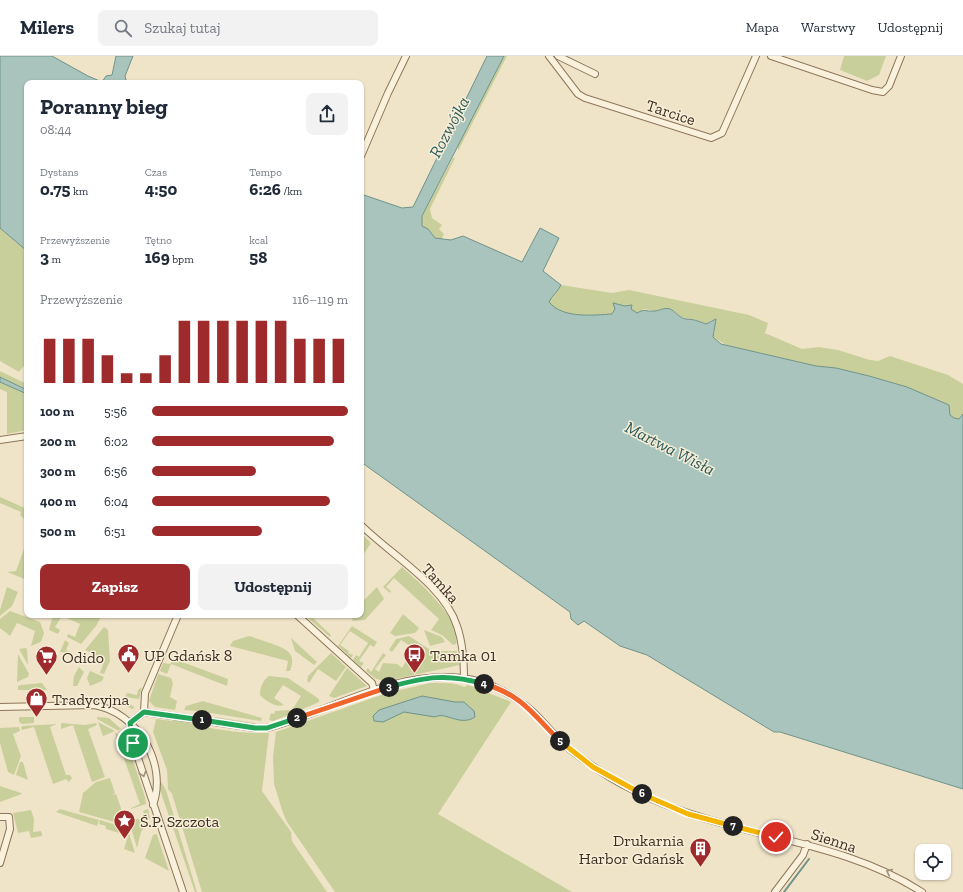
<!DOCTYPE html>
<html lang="pl">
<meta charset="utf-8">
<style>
:root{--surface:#fff;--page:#f2f2f3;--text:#1f2937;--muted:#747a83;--line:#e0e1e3;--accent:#9e2a2b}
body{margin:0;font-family:"Zilla Slab",serif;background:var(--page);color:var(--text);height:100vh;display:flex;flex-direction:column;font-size:15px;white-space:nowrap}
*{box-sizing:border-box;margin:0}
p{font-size:13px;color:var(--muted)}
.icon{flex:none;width:22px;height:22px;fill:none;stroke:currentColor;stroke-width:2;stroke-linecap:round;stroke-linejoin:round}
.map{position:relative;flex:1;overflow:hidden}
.drawer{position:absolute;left:24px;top:24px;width:340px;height:538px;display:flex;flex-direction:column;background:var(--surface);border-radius:8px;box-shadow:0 1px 3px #0004}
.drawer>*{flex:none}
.buttons{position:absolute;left:915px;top:788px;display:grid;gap:8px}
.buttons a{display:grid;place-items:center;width:36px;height:36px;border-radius:8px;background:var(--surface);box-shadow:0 1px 3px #0004;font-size:20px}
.pin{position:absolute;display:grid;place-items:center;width:34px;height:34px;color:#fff;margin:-17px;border:2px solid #fff;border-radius:50%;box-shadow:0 1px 4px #0007}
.km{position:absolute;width:20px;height:20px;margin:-10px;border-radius:50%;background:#222;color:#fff;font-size:11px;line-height:20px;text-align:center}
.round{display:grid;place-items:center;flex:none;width:42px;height:42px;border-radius:8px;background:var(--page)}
.overview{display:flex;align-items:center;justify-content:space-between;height:68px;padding:0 16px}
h1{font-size:22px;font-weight:700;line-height:30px}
.figures{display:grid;grid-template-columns:repeat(3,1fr);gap:6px;height:68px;padding:4px 16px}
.figures div{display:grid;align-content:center}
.figures b{font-size:17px;font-weight:700}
.figures small{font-size:11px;font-weight:400}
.figures p{font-size:11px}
.chart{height:112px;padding:8px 16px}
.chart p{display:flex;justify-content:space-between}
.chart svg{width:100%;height:72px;margin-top:4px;stroke:var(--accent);stroke-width:6}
.button{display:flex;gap:8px;margin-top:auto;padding:8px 16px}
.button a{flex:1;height:46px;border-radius:8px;background:var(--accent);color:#fff;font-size:16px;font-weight:700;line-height:46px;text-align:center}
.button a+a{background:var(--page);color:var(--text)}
ul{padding:0 16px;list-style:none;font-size:13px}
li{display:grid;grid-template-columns:64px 48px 1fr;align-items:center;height:30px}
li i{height:10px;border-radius:5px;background:var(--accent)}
header{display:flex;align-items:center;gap:24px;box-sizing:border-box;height:56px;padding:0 20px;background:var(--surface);border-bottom:1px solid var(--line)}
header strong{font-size:19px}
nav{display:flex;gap:22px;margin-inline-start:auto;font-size:14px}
.search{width:280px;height:36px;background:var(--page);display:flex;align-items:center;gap:10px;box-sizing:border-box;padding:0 14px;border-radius:8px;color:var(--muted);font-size:15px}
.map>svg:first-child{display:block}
</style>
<header>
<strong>Milers</strong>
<div class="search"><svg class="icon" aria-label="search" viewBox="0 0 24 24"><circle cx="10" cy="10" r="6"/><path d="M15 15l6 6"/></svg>Szukaj tutaj</div>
<nav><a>Mapa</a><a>Warstwy</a><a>Udostępnij</a></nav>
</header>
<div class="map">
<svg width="963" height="836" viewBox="0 0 963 836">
<rect width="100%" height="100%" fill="#f0e4c8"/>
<path fill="#c9cf9b" d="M504,0H507L458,95V90Z
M844,0H886L879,19L867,25L840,14Z
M453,102H455L430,153L432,162L442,169L439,173L444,178L441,184L435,182L428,173L422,170V160Z
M0,172L27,195V306L19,316L0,305Z
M561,229L612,237L629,234L749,259L768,267L765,277L802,293L819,291L838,294L870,304L878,305L890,300L948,319L963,328V358L959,363L954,362L950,359L949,349L907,331L869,320L836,312L816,310L726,289L713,281L715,274L712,264L706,268L696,264L681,261L671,253H663L655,255L644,253L637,257L614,247L615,253L612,258C592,259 563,263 549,246C552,239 558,236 561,229Z
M0,315L27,328V334L0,321Z
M0,326L27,338V374L7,378V336L0,333Z
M0,441L27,453V466L20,459L21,456L0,447Z
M361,477L371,487L361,502V490L364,486L361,484Z
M27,485V524L7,516L16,515Z
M402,511C418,525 463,564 456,588L453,589L442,579L431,574L439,563L394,522L386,531L391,535L390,537L383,531Z
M7,531L18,536L12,550L0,560V554Z
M377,531L384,543L365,564L353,565L352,563L355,559H361V547Z
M10,555L40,566L44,577L41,586L31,590L35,575L17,567L10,580L0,572V563Z
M403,558L419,572L415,577L395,580L390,577Z
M53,559H102L96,570L81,588L67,581L68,578L75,581L80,568L62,560L55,571L60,574L58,578L49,574Z
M311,560L331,579L330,581L309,563Z
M352,570L377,586L374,591L370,589L359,605L364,607L361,611L353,604L356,599L359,601L368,587L350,575L340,589L349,595L348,597L353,599L351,602L338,590Z
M104,571L108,574L110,605L104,618L100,617L105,603L85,594Z
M424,574L442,581L445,586L430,590Z
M249,580C256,582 263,585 270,587C286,593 297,596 290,615H286L288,605L230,590L233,585Z
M409,580L432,595H457L460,609L386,625L376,623L366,615L368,612L371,616L383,597L386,599L375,613L379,616L383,607L397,608L402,612L406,605L415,611L423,599L401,584L392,596L389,594L396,583Z
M291,582L317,606L314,609L295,595Z
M65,584L69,587L66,594L72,597L60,596Z
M26,592L27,593L28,609L19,593Z
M331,597L346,611L336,625L318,613L309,627L307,625L308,620Z
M18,598L29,618L28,621L17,626Z
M174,603L228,623L227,630L171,608L167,618L160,615L163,607L170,608Z
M79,611L84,616L77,630H73L74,620Z
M347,612L367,630L334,642L329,640Z
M90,615L104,621L102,625L90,630L87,622Z
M158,618L171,622L173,627L170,641L177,645L175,654L155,651L149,645Z
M269,620L288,622L319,643V646L296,656L292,654L301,640L283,629L274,642L284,649C277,652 265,645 260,639C260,631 263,624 269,620Z
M42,627L47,634H18V630L21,629Z
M430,627C445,627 453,626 465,631L468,629L511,646L438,758L572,836H335L287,766L283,757L274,728L273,701L276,676L387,637Z
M142,631L139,643L125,641L127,637L137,639L138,634Z
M113,643L127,645L135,652L132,653Z
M203,645L206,646L262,662L261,665L198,655L184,654L186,650Z
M289,654L291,658L273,665L269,664L271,657L274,658L275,655Z
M19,661H34V667L22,668L19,666Z
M97,661L109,662L121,673L117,674L97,663Z
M215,661L254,667L260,669L217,664Z
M156,663L173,665L174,663C205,672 237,678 269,677L262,735L291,776L292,785L298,794L327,836H202L172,738L168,733L167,714L153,676Z
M98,666L115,675L103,680Z
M61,667L85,669L96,667L97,669L88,673L105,721L92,726L73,669L61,673Z
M57,668L50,671L66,719H70L72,722L69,726L66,723L53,728L34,671L22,674L21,672L22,670Z
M19,671L20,675L13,678L21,700L14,719L8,716L0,687V672Z
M115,677L125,680L145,741L146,748L131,753V752L140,748Z
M20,706H23L28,724L16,719Z
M110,722L115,737L112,739L116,738L122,755L128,759L129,770L79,756L83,737L96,726Z
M160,724L166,734L197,836H195L160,734Z
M0,730L21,737L22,738L0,746Z
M158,748L187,836H186Z
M60,753L99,764L97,770L56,756Z
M148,753L150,762L141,776L137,792L131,772L132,763H141L145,760L143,755Z
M31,754L34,763L33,776L41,775L42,778V780L31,782L29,775L18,777L13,757Z
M100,764L126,772L128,774L126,779L106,773V770L99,768Z
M129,777L135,797L124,793Z
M156,778L157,779L169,815L145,802L153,779Z"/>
<path fill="#a9c4bc" stroke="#6f938a" d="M0,0H52L88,20L102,26L106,20L112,19L116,0H133L125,20L127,27H27V195L0,172Z
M487,0H504L422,160V170L428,173L435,182L451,184L463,180L522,206L540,172L559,182L543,215L561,229C558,236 552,239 549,246C563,263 593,259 612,258L615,253L613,247L625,250L632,249L631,253L637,257C646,252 645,256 654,255C660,255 664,251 670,253C675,255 679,262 686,263C693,263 698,265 706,268L716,263L713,281L721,288L816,310L836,312L869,320L907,331L949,349L950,359L954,362L959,363L963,358V733L780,676H774L647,599L620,590L584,565L578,569L571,563L570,556L361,406V138L402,152L413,151Z
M0,321L27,334V338L0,326Z
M422,640L455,646H464L474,655L475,661C460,671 445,655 435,661L404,656L383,666L374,665L373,660L379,654Z"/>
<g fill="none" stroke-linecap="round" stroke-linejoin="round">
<path stroke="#6f938a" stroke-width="2" d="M784,836L809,803"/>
<defs>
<path id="minor" d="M549,0L578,38L585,42L711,82L722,77L756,0
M558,0L595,18
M771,0L872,34L883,36L889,30L901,0
M361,100L388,37L406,0
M0,384L27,380
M361,469C391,499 444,529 457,570C463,587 464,604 464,622
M297,559L372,627L374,634
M0,651L94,649C137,656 168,707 153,749
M144,656L145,637L178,559
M130,667L144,656L255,672H267C331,656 393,614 462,622C490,625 521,642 540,663C548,671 554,679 562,687C585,706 610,723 637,736C728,782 835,780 922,836
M130,667L133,687L183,836
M0,761H9L10,773L0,807
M775,836L803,799L807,788"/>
</defs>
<use href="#minor" stroke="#8d765c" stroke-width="8"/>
<use href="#minor" stroke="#faf1dc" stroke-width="6"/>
</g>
<defs><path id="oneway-chevron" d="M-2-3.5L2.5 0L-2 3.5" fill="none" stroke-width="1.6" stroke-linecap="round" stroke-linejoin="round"/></defs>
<g stroke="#9c907e">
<use href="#oneway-chevron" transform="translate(143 718) rotate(72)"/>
<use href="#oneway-chevron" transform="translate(889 816) rotate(-156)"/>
</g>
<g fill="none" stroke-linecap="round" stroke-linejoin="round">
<defs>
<path id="split-1" d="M133,687L130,667L144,656L202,664"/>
<path id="split-2" d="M202,664L255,672H267L297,662"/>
<path id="split-3" d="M297,662L389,631"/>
<path id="split-4" d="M389,631C426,621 447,617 484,628"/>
<path id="split-5" d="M484,628C523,639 534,660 560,685"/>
<path id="split-6" d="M560,685L593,711L642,738"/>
<path id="split-7" d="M642,738L688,758L733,770"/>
<path id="split-8" d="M733,770L776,781"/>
</defs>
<use href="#split-1" stroke="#fff" stroke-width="8"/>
<use href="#split-2" stroke="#fff" stroke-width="8"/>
<use href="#split-3" stroke="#fff" stroke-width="8"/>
<use href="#split-4" stroke="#fff" stroke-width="8"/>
<use href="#split-5" stroke="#fff" stroke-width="8"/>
<use href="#split-6" stroke="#fff" stroke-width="8"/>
<use href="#split-7" stroke="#fff" stroke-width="8"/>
<use href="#split-8" stroke="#fff" stroke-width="8"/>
<use href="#split-1" stroke="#22a559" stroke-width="5"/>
<use href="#split-2" stroke="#22a559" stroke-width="5"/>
<use href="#split-3" stroke="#f0652b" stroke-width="5"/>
<use href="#split-4" stroke="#22a559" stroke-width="5"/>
<use href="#split-5" stroke="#f0652b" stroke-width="5"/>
<use href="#split-6" stroke="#f5b400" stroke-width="5"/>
<use href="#split-7" stroke="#f5b400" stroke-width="5"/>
<use href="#split-8" stroke="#f5b400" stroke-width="5"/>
</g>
<defs>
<symbol id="civic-pin" viewBox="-11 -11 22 30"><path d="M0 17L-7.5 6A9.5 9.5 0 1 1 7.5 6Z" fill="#9e2a2b" stroke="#f7eed8"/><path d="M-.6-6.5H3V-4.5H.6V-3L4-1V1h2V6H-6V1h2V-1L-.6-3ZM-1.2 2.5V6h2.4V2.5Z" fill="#fff"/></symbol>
<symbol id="bus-pin" viewBox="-11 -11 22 30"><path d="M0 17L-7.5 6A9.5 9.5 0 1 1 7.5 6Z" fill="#9e2a2b" stroke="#f7eed8"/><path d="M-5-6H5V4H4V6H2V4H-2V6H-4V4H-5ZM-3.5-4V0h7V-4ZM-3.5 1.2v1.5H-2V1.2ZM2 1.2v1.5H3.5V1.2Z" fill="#fff"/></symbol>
<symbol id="supermarket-pin" viewBox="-11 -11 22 30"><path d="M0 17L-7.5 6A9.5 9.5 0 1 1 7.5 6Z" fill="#9e2a2b" stroke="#f7eed8"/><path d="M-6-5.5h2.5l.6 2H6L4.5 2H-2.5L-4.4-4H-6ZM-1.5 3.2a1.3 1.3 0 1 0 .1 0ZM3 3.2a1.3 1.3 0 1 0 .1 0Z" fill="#fff"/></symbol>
<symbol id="shop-pin" viewBox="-11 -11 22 30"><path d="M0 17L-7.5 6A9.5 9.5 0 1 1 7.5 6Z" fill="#9e2a2b" stroke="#f7eed8"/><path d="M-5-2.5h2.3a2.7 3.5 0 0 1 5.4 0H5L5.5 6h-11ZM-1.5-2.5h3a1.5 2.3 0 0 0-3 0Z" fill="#fff"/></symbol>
<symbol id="sight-pin" viewBox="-11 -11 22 30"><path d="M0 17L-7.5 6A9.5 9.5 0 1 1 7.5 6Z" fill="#9e2a2b" stroke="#f7eed8"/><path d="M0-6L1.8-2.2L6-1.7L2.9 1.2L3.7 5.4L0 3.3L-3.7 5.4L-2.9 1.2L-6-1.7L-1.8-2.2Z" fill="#fff"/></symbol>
<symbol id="building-pin" viewBox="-11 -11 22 30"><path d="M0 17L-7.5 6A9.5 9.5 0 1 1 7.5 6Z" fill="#9e2a2b" stroke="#f7eed8"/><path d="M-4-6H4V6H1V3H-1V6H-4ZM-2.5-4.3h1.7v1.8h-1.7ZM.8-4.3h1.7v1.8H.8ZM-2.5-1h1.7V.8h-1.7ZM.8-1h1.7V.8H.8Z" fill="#fff"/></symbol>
</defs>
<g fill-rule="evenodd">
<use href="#civic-pin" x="116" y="586" width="25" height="34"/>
<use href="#bus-pin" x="402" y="586" width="25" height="34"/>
<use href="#supermarket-pin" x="34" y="588" width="25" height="34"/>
<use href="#shop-pin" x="24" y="630" width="25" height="34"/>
<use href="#sight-pin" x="112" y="752" width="25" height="34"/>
<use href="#building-pin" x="688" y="780" width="25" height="34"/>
</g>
<g text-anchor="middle" stroke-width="3" stroke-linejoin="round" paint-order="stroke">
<g font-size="16" fill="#3d2e20" stroke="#f7eed8">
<text transform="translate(671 56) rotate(18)" y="6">Tarcice</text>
<text transform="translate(441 527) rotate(48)" y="6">Tamka</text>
<text transform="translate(834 784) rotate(18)" y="6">Sienna</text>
</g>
<g font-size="16" fill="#3d2e20" stroke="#f7eed8" text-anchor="start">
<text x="144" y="605">UP Gdańsk 8</text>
<text x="430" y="605">Tamka 01</text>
<text x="62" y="607">Odido</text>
<text x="52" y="649">Tradycyjna</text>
<text x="140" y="771">Ś.P. Szczota</text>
<text x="684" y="790" text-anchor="end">Drukarnia<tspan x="684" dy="18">Harbor Gdańsk</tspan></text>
</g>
<g font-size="17" font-style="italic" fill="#2f5d5a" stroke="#f7eed8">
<text transform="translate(449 71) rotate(-62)" y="6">Rozwójka</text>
<text transform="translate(670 392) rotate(27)" y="6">Martwa Wisła</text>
</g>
</g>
</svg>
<div class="buttons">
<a><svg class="icon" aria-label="locate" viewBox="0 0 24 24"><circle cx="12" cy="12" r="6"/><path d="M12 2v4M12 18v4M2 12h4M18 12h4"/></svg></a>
</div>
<div class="pin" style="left:133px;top:687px;background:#1e9e55"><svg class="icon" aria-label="arrive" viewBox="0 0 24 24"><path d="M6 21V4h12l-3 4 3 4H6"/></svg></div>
<div class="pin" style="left:776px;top:781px;background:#d93025"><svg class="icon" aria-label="check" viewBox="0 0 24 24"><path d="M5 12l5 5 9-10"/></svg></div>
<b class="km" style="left:202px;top:664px">1</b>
<b class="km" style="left:297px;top:662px">2</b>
<b class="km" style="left:389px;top:631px">3</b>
<b class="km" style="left:484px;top:628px">4</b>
<b class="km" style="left:560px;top:685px">5</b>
<b class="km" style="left:642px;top:738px">6</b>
<b class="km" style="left:733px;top:770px">7</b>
<section class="drawer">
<div class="overview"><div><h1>Poranny bieg</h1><p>08:44</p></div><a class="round"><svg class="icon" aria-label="share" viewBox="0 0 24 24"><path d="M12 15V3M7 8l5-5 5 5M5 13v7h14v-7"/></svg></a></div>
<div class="figures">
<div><p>Dystans</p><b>0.75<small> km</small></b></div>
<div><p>Czas</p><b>4:50</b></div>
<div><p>Tempo</p><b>6:26<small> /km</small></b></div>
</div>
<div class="figures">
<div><p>Przewyższenie</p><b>3<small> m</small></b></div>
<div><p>Tętno</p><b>169<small> bpm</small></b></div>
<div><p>kcal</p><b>58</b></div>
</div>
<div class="chart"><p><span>Przewyższenie</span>116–119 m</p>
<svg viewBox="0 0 160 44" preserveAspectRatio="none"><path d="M5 44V17M15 44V17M25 44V17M35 44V27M45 44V38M55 44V38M65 44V27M75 44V6M85 44V6M95 44V6M105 44V6M115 44V6M125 44V6M135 44V17M145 44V17M155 44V17"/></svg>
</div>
<ul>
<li><b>100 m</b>5:56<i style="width:100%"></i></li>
<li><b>200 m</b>6:02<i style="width:93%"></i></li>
<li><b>300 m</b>6:56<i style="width:53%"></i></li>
<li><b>400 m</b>6:04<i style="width:91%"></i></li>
<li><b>500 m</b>6:51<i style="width:56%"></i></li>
</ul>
<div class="button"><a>Zapisz</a><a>Udostępnij</a></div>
</section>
</div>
